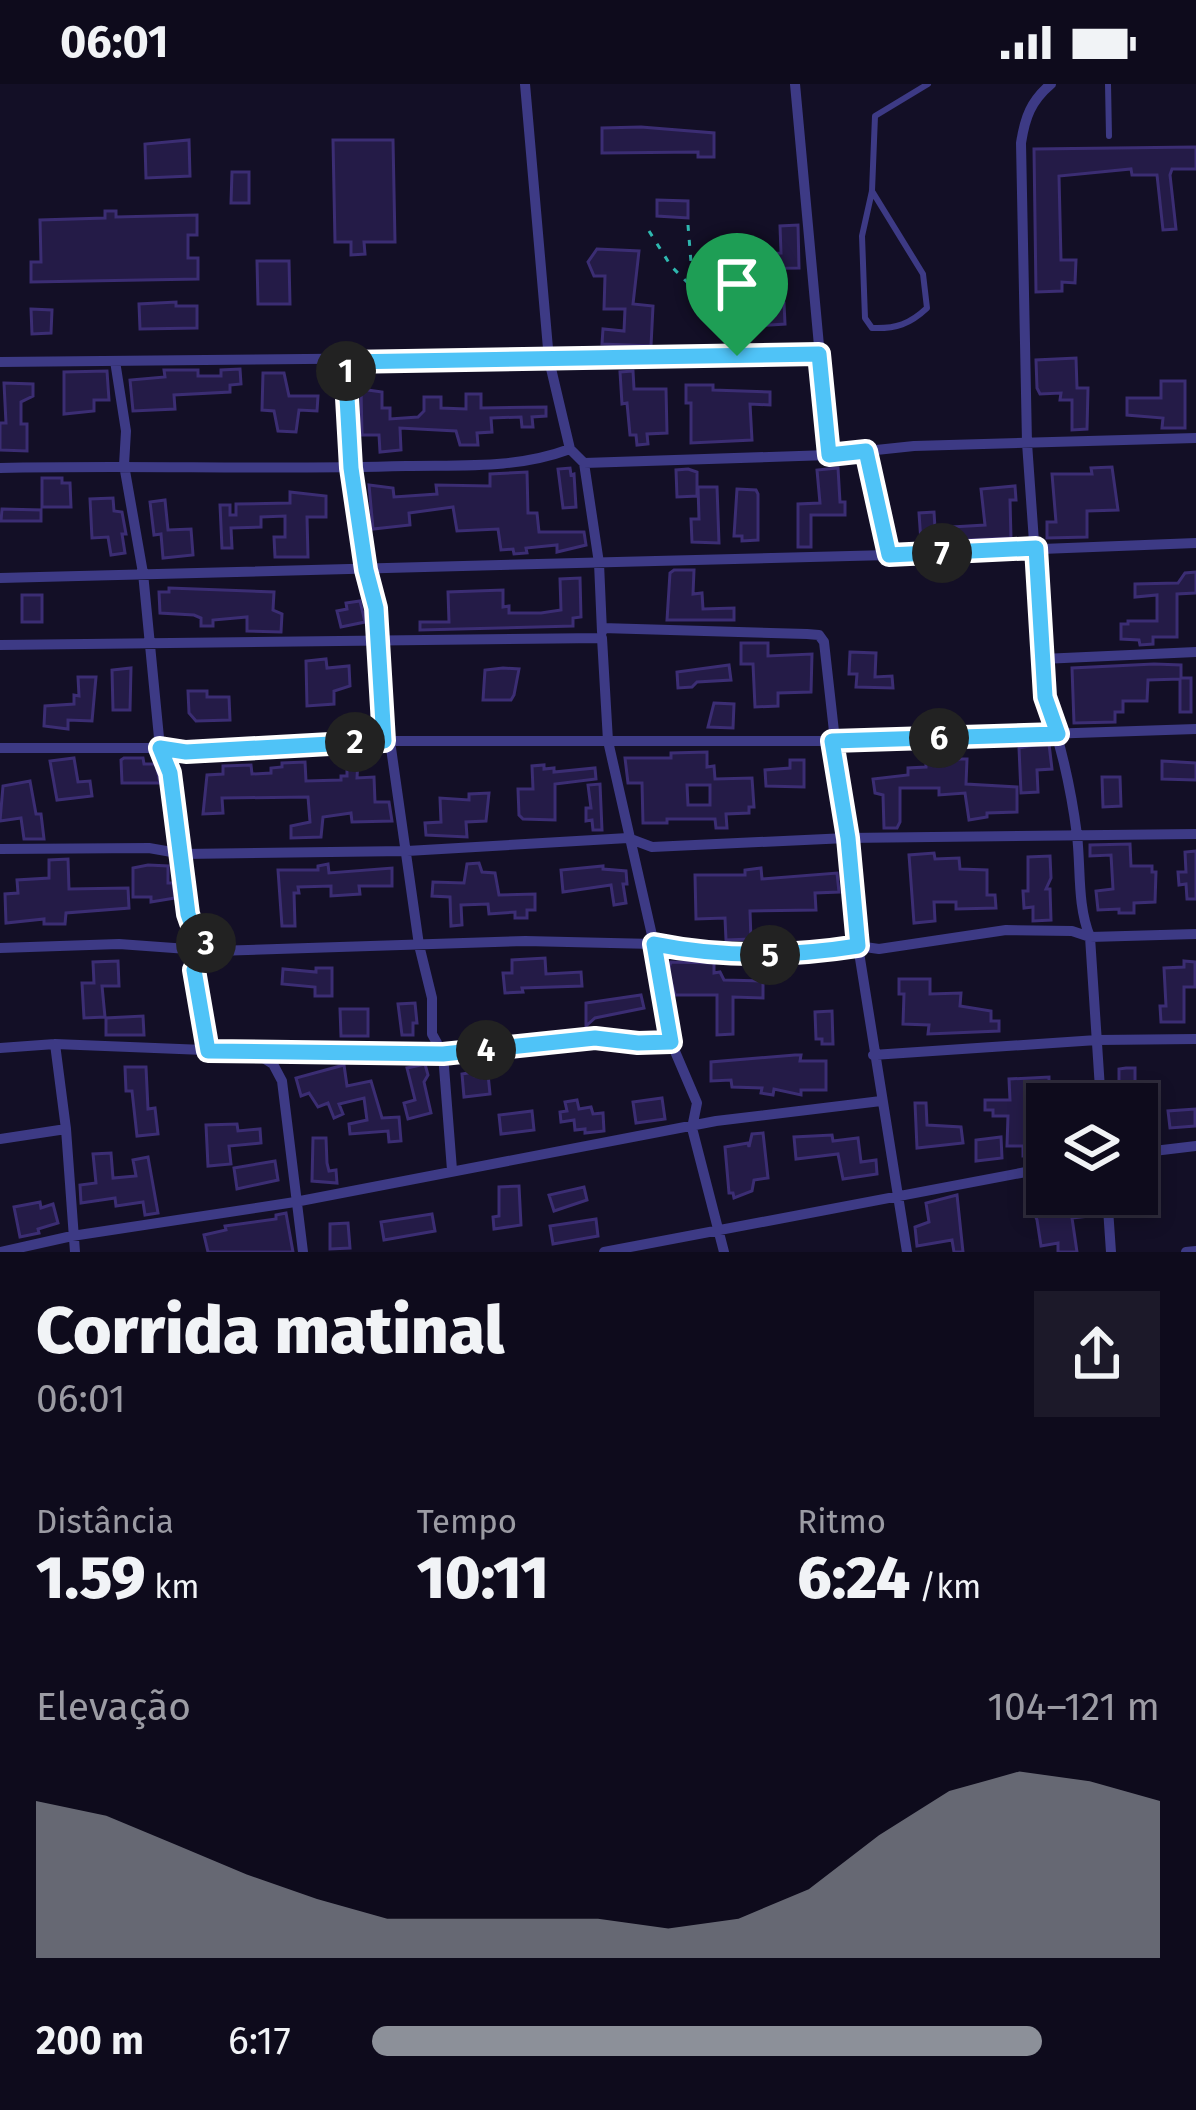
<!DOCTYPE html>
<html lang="pt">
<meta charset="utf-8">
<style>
:root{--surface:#0e0b1c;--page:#1c1929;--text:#f1f3f6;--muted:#9b9ba3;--line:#2e2b3b;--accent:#8c9099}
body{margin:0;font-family:"Fira Sans",sans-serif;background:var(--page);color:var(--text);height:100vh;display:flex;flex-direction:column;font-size:45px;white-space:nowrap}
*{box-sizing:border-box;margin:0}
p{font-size:39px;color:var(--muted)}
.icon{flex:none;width:66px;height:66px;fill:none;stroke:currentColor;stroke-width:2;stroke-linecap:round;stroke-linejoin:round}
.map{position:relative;height:1168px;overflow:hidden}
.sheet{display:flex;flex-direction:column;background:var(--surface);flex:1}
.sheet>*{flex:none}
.tools{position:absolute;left:1026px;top:999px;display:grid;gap:24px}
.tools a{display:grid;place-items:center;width:132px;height:132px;border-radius:0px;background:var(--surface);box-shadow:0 6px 18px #0003,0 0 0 3px var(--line);font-size:60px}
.pin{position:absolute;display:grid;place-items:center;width:102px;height:102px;color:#fff;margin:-123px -51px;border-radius:50% 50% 50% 0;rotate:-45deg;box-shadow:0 0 12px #0007}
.pin .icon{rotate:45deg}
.km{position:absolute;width:60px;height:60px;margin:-30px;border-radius:50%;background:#222;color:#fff;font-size:33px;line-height:60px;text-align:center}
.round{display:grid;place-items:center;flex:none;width:126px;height:126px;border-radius:0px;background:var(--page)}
.head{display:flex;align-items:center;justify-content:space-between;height:204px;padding:0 36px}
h1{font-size:66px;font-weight:800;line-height:90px}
.metrics{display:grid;grid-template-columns:repeat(3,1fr);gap:18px;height:204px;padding:12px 36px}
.metrics div{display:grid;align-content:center}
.metrics b{font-size:60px;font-weight:800}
.metrics small{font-size:33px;font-weight:400}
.metrics p{font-size:33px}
.chart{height:336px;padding:24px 36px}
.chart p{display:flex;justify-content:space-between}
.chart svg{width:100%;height:216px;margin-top:12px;fill:var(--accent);opacity:.7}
ul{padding:0 36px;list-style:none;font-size:39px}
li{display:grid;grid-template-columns:192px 144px 1fr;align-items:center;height:90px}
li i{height:30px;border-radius:15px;background:var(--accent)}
.status{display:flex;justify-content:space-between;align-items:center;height:84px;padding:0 60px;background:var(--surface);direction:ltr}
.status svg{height:33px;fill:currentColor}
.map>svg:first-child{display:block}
</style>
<div class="status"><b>06:01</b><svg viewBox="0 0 49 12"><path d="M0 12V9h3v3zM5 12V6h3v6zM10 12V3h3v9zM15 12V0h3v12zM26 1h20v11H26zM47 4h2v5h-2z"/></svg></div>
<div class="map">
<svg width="1196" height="1168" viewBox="0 0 1196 1168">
<rect width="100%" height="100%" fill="#130f26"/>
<path fill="#241b47" stroke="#3b2d73" stroke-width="3" fill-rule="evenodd" d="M641,43L714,49V73H698V68L602,69V44Z
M189,56L190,92L146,94L145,60Z
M333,56H393L395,158H364L365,170L351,171V158H335Z
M1196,63V85H1172L1170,91L1176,145L1163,146L1157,91H1132L1131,85L1059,92L1061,176H1076L1075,199L1062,198V207L1036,208L1034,65Z
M232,88H249V119H231Z
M657,116L688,117V134L657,132Z
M105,127H116V133L197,131V151H188V174H198V195L31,198V178H41L40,136L105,134Z
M798,141L799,184L706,185V173L781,169L780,142Z
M597,165L639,167L633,220L653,222L651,262L602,260L603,245L624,247L625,225H604L605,192H594L588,178Z
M257,177H289L290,220H258Z
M765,215L766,220L784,219L785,240L756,242L755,226H749V216Z
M176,218V222H197V244L140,245L139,220Z
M31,225L52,226L51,249L32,250Z
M1076,274L1077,304H1088L1087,345L1072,346V316H1060L1061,309L1040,310L1037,304L1036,276Z
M240,285L241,300L230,301V308L174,311L175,325L133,327L130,296L165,293L164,286H198V292H221V286Z
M107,287L109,316H94V327L64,330V288Z
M633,287L634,305H666L667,349L647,350L648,360L637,361L636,351H630L627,319L622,320L620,288Z
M263,289H284L289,312H318L317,327L299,326L296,348L278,347L274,327L262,326Z
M1161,297H1185V344H1162L1163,334L1127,331V314H1161Z
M4,299L33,300V312L21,318V340H27V367L0,366V339H6Z
M686,301H713V306L770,308V321L750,320L752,356L691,359V319H686Z
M361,305L382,308V324H390V335L418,333L424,327V313H441V324L466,325V310H481V324L546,323V332L532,333L533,343H522L521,333L491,334L492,348L477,349L478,361H460L456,347L400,344L401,366L380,368L379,351H362Z
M1112,383L1118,426L1087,427V453L1047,454V438H1056L1052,390H1092L1091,384Z
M570,384L571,391L574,390L576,423L563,424L558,385Z
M838,384L840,418H845V431H811V463H798V420L820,419L817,386Z
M688,385L697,388V412L677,413L676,386Z
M527,388L528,429H537L539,448H584L586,461L557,468V461L526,464L527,469L514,470L513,465L501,466L498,445L457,447L453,423L409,429L410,441L373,445L369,401L393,404L394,413L437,410L436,401L490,402V390Z
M42,394H62V399H70L71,423H42Z
M1015,402L1016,416H1010L1011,454L921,458L919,429L934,428L935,444L985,441L981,405Z
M698,403H717L719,459L692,458L691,435H699Z
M737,405L756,406L758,410V456L742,457V452H734Z
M290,408L326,412V433H307L308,473H275L274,453H285V432L261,433V443L231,444L232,464H222L220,421H230V431H236V420L290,419Z
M113,414L114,427L122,428L126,450H122L125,469L111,471L108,453L92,454L90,415Z
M165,416L168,446L191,445L193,471L163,474L161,450L154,451L150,418Z
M2,425L41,426V437H1Z
M674,486H694L693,510L702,509L703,525L734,524V536H667L670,489Z
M1196,488V509L1177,510V553H1153V560L1140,561L1139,556L1121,555V540H1128V537H1157V511L1135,513V500L1178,499L1185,489Z
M580,494L581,533L573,534V542L420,546V538H449L448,508L503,506V523L509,522V529H541L561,526L560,495Z
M169,504L274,508L273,526L282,530L281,548L247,547V533L213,536V542H201V534L194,531L160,529L159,508H169Z
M22,511H42V538H22Z
M360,517L365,538L341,543L337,527L347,525L346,519Z
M741,559H768V572L812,570L811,608L778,609V622L755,623L753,580H741Z
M850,568L876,569L875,593L892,592L893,604L856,603L857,590H849Z
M326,575L327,584L349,582L350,602L334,607V620L307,622L306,577Z
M1154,580L1181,581V594H1191V628H1180V595L1148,596L1147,617H1123V628H1115V638L1074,639L1072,584Z
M729,581L731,596L697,598L692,603L678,604L677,588Z
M131,584L130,626H113L112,586Z
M503,584L519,585L514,611L511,616H483L485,586Z
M78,593H96L92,637L68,636V645L44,642L45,622L74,620V611L79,612Z
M188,607H207V613H229L230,636L196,637L189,629Z
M714,619L734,620L733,644L708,643Z
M1039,660H1049L1052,685L1037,686L1038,708L1021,709L1019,664Z
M954,663V675H967L966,700L1017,703V728L987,729V733L969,736L965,709L939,711V704H900V738L897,744H884L883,711L875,709L873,695L908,691V684L926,683V664Z
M707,668V683L714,682L715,695L752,694L754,723H749V729L726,730L727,744H716L715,735H667V739H643L642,699H628L625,674H671V669ZM687,701H710V721H688Z
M74,674L78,698L90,697L92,712L57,716L50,677Z
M124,674H143L144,680H156L160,699H122L121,676Z
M347,676H358L357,694L374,693L375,718H389L392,737L352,738L351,729L323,733L321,753L291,754V742L310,738L308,713L222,714L223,729L203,730L207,691L223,690V682L251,681L252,690L271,689V684L282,683V679L305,678L306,697L341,696V692H347Z
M790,676H804V703L766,702L765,686L790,684Z
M1162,677L1196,679V696L1162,695Z
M544,681V685L554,684V688L595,684L596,695L555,700V736L523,735L519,731L518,705H533L532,682Z
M1102,693H1120L1121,722L1103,723Z
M30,697L36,730H41L44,755H24L21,734L0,737L3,702Z
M600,700L602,746H593L592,736L586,737V724H591L588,701Z
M489,709L486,737L466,738L467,753L426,751L425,739L441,738L440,714L469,716V710Z
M1130,760L1131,782H1152V788H1156L1155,818L1134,819V829H1119V825L1098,826L1096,807L1113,805L1111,771L1090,772V761Z
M1196,767V815H1187L1186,800L1179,801L1178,788H1186L1185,768Z
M934,769L935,775L959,774L960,785L987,786V811H995L996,824L956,825V818H934L935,837L914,839L909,771Z
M1050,772L1051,794L1046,805H1050L1051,836L1033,837V823L1024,824L1023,807H1028V773Z
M68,775L69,805L128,804L129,824L66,829L65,840H44V835L6,839L5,810L18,809L17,796L49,794V776Z
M479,779L482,788L495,789L499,811L535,810V826H527V834H515V828L489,830L488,820L461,821L462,841L451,842L450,813L432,812L433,798L464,799L467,780Z
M328,780L329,789L392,784V802H359L360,810L331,812V802L298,803L299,809H294L295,842H282L278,786H318V782Z
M148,781L168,782V799H173L175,814L151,818V813H133V784Z
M603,782V785L626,787L627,800H623L626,819L614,821L611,801L563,808L561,786Z
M761,784L762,795L837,789L839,808L815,809L816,826L750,827L751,855L726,856L725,834L696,835L695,791H745V786Z
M545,874L546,890L581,888L582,902L522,904L523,908L505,909L503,889H512V876Z
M118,877L119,902H102L105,933L84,934L82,899H94L93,878Z
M1184,877L1195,878V903H1184V938H1161L1160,922H1166L1164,884L1184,883Z
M671,878L714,879V889L720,888L724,896L763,897V914L733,913V950L717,951V911H675L668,886Z
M316,884H332V912H315V903L282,900L283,885L316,888Z
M899,895H930V910L961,909L960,922L991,927V937H999V947L928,950L929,941L903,940L904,910H899Z
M641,911L644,924L595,934L586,942V919Z
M415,919L417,939H413V951H402L398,920Z
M340,925H368V952H341Z
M832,927L833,960H822V955H816L815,928Z
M143,932L144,951H106V934Z
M795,971H801L800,977H826V1006H801V1011L774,1005L773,1011L761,1009L762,1004L732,1003L731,996L711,997V978Z
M425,980L428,991L424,998L431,1029L408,1035L404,1019L415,1016L407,984Z
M344,981L347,1002L371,997L382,1034L399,1033L401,1057L389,1058L388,1047L350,1050L349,1040L367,1036L364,1014L339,1020L343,1030L334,1034L328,1019L318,1023L309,1009L301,1012L296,994Z
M125,983H146L148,1025L155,1024L158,1050L137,1052L132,1007H126Z
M1126,984H1135V1006H1156L1157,1029L1137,1031V1020H1119V985Z
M474,988L475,992L488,990L490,1010L464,1013L462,990Z
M1049,993V1010L1026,1011V1041L1047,1040V1071L1023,1072V1062H1007L1008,1032H993V1026H985V1016H1010L1009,995Z
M662,1014L665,1035L636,1039L633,1018Z
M577,1016L579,1025L591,1023L593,1030L603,1029L604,1047L585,1049V1045L575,1046L574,1036L561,1038L560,1028L567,1027L565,1018Z
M915,1019H926L927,1041L961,1043L963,1059L917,1064Z
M1195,1025V1042L1170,1044L1168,1027Z
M532,1027L534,1046L501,1050L499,1031Z
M237,1040L238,1047L260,1045L261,1059L229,1062L231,1080L208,1082L206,1041Z
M763,1049L768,1094L754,1096L752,1107L734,1114L733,1109H729L725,1063L748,1059L749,1063L752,1050Z
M832,1051L833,1057L858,1054L861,1078L876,1076L877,1090L843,1095L838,1070L796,1075L794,1053Z
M1001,1053L1002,1074L976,1077V1056Z
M313,1054H326L327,1079L329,1087L336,1086L337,1099L312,1097Z
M111,1069L113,1094L136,1092L133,1076L148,1073L158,1129L145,1131L143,1118L116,1122L115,1114L81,1119L80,1101L96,1099L93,1070Z
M275,1077L278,1096L237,1105L234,1084Z
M1047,1101V1110L1098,1115L1099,1131L1072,1134L1077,1168H1058V1159L1041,1162L1037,1136L1034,1129H1030L1026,1107Z
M519,1102L521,1141L494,1145L493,1133L499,1132V1103Z
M584,1103L587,1116L554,1127L549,1111Z
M957,1111L963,1168H954L952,1156L917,1162L915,1143L929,1138L926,1119Z
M40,1118L41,1124L53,1120L58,1139L38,1145L39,1149L20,1153L14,1123Z
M286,1129L293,1168H208L204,1151L226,1146L225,1142L276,1135V1131Z
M432,1130L435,1147L384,1156L381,1138Z
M596,1135L598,1152L553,1160L550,1142Z
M348,1139L350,1164L330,1165V1140Z"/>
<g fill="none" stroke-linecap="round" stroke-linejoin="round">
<path stroke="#2fb8b0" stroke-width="3" stroke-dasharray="6 9" stroke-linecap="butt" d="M688,141L693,203
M649,147L671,182L693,204L724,258"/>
<path stroke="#3d3a85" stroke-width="6" d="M1108,0L1109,52
M872,107L923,190L927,224C910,240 896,245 872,244L865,234L862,152L872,107L875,32L928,0"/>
<path stroke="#3d3a85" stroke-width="10" d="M525,0L549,276L570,365
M795,0L829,371
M1051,0C1031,17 1025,33 1021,59L1027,359L1045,613C1060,657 1071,704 1077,751C1081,785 1077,821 1090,853L1101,1020
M115,277L126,347L124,381L143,489L160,664L170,689L187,830L195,850L215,867L200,876L194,887L208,967
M0,278L819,270
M345,278L351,384L366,486L376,524L384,657L391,664L419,861L432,914V950L443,970L452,1086
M866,367L889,471
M584,379L599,479L602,548
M0,384C135,381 271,386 406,382C463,381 516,385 570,365L584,379L829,371L914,362L1196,354
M0,494L889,471L1196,459
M602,544L807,550L819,551L824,558L858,862L907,1168
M0,561L602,554L608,657L654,860L671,958L697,1019L692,1044L724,1168
M1042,575L1196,568
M0,664H160L186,667L384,657H832L1196,645
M0,765L149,764L183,770L407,767L628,754L652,763L847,754L1196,750
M0,864L119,860L215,867L525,857L654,860L692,868L792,872L858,862L879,865L1006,846L1072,847L1090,853L1196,850
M55,960L66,1045L75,1168
M0,964L55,960L254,968L273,980L282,997L303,1168
M257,968L443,970L595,954L637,959L671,958
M873,971L1097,956L1196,955
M0,1055L66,1045
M1137,1069L1196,1062
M1107,1110L1111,1168
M1,1168L72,1152L295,1118L716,1037L881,1017
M604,1168L1047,1084
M1186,1168L1196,1167"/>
</g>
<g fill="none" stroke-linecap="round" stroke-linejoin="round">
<defs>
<path id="route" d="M819,270L829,371L866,367L889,471L1036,464L1045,613L1058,650L832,657L848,754L858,862C789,873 723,874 654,860L671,958L638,959L595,954L443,970L208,967L194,886L200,876L215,867L195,850L188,830L170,689L160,664L186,668L384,657L376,524L366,486L351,384L345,278Z"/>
</defs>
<use href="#route" stroke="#fff" stroke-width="24"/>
<use href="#route" stroke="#4fc3f7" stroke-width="15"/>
</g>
</svg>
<div class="tools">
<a><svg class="icon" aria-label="layers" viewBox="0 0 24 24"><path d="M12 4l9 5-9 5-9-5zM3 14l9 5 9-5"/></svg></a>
</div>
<div class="pin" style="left:737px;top:272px;background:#1e9e55"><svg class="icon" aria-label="arrive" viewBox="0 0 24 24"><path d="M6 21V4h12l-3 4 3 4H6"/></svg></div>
<b class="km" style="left:346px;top:287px">1</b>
<b class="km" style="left:355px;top:658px">2</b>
<b class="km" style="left:206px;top:859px">3</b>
<b class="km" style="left:486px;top:966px">4</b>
<b class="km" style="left:770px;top:871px">5</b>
<b class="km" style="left:939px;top:654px">6</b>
<b class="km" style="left:942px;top:469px">7</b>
</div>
<section class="sheet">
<div class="head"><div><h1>Corrida matinal</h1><p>06:01</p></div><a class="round"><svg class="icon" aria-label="share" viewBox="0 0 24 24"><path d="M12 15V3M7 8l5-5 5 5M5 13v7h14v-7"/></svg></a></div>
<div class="metrics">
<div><p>Distância</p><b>1.59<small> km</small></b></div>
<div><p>Tempo</p><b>10:11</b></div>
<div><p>Ritmo</p><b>6:24<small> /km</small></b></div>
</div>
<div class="chart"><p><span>Elevação</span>104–121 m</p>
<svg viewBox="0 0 160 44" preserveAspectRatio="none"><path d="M0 44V12L10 15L20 21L30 27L40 32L50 36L60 36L70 36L80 36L90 38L100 36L110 30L120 19L130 10L140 6L150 8L160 12V44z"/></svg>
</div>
<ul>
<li><b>200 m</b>6:17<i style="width:85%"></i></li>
</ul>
</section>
